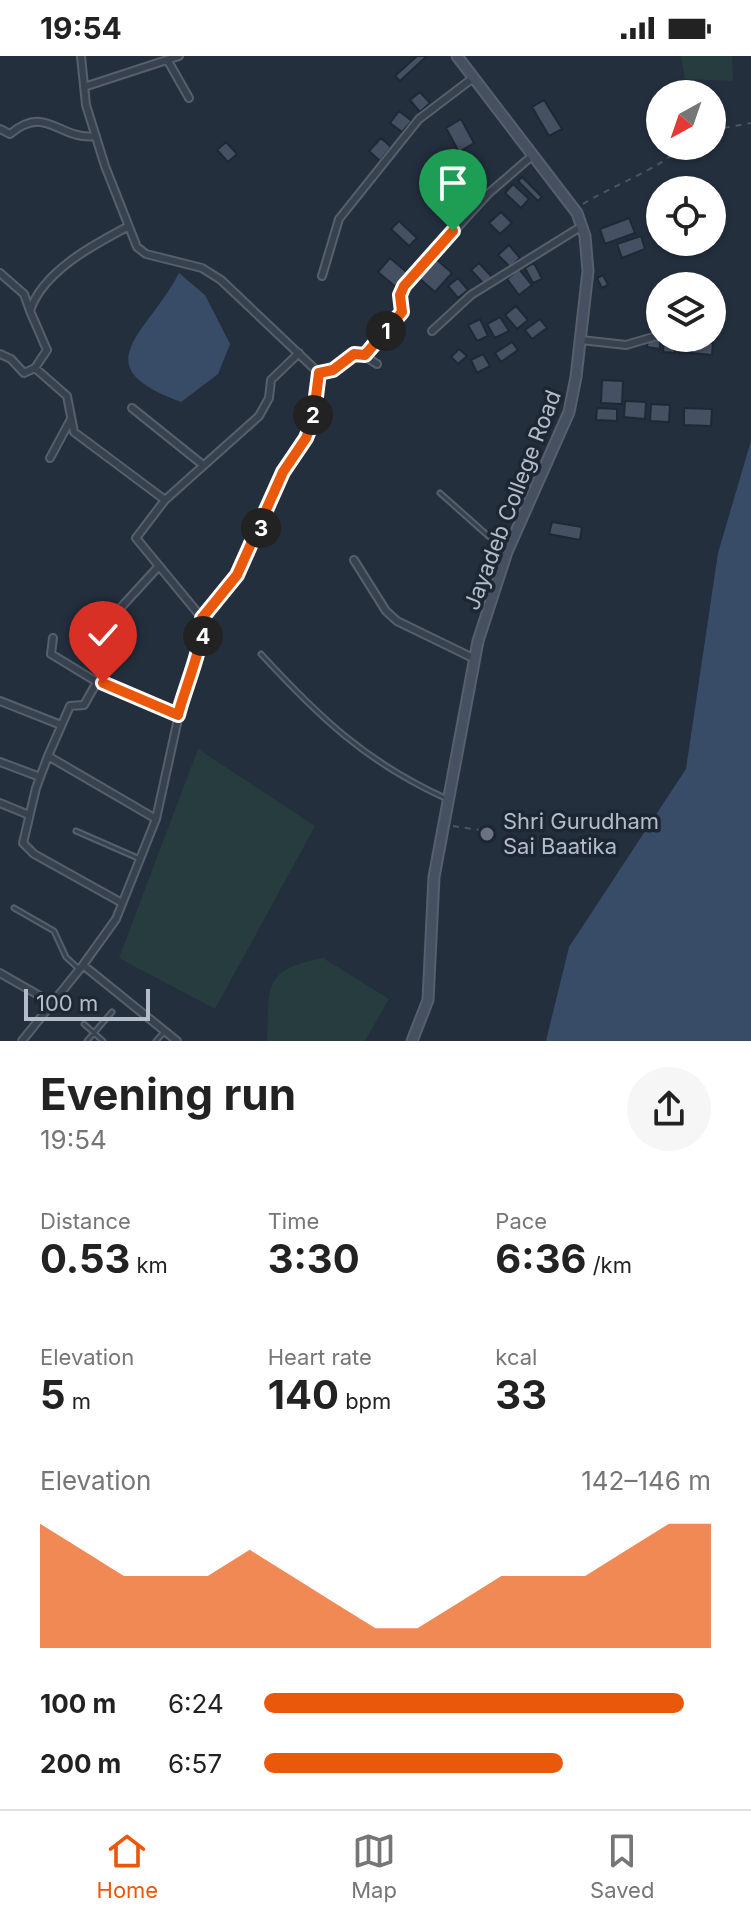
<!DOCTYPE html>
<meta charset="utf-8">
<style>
:root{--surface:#fff;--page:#f6f6f6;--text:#222;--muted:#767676;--line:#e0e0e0;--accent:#ea580c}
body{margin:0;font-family:Inter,sans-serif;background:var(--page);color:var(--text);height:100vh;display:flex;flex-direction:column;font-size:30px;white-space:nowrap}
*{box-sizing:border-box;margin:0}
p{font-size:26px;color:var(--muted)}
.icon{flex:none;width:44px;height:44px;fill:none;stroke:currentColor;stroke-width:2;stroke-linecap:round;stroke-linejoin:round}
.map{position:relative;height:985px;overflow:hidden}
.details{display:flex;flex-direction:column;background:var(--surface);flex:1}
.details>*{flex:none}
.needle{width:52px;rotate:220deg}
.fabs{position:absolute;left:646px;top:24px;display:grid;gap:16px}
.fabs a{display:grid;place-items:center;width:80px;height:80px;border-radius:50%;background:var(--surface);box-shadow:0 2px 6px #0004;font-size:40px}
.scale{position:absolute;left:24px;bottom:20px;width:126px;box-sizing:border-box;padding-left:8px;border:4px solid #b4bcc9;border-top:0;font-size:22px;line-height:28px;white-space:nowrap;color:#b4bcc9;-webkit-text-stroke:6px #1d2633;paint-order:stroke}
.pin{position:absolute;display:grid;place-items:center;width:68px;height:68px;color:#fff;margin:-82px -34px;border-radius:50% 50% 50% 0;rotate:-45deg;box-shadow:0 0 8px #0007}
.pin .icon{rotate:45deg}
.km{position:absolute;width:40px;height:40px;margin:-20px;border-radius:50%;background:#222;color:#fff;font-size:22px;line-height:40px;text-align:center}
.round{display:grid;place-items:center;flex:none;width:84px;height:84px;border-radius:42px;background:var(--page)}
.headline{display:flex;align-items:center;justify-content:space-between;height:136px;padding:0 40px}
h1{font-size:44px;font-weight:700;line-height:60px}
.metrics{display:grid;grid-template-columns:repeat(3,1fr);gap:12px;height:136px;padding:8px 40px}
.metrics div{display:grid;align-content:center}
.metrics b{font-size:40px;font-weight:700}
.metrics small{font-size:22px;font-weight:400}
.metrics p{font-size:22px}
.chart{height:224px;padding:16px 40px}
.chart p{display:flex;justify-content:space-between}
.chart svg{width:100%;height:144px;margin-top:8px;fill:var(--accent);opacity:.7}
ul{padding:0 40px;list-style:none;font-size:26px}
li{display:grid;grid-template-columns:128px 96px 1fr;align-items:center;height:60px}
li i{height:20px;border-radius:10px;background:var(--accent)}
.status{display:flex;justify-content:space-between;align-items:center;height:56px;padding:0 40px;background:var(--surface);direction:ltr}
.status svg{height:22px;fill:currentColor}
.tabs{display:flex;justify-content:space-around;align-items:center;height:112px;border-top:2px solid var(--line);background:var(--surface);font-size:22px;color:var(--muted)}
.tabs a{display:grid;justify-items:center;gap:4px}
.tabs .on{color:var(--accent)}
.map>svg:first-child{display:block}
</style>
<div class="status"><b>19:54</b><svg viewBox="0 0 49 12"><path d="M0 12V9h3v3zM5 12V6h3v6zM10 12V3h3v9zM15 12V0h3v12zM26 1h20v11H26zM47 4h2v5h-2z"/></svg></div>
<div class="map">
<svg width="751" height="985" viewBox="0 0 751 985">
<rect width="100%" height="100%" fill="#242f3e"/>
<path fill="#263c3f" d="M681,0H732L733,25L685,23Z
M198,693L315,770L215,953L119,902Z
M323,902L389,943L365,985H267C270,931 261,914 323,902Z"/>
<path fill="#394c67" d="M179,217L205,239L230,288L218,318L181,346C82,310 147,279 179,217Z
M751,385V985H546L569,891L686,713L718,497Z"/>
<path fill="#455162" stroke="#1f2835" stroke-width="2" d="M417,0H427L400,25L395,20Z
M420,36L430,47L420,56L410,44Z
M544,44L562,73L549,80L532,51Z
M399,55L412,65L402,76L390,67Z
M461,63L474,87L459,96L446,72Z
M381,82L391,91L380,105L369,95Z
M226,86L237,98L228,106L217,94Z
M478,117L487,128L473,139L465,129Z
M522,121L542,141L538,145L518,125Z
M513,128L529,143L521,152L505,137Z
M501,156L512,167L500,178L489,167Z
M629,162L635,177L605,188L600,173Z
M399,165L417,182L409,190L391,173Z
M641,180L645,193L622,202L617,188Z
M509,189L520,202L510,211L498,199Z
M390,202L409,218L397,232L378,216Z
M436,203L452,217L435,236L419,222Z
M479,207L492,221L484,228L471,214Z
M534,207L542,223L533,227L525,212Z
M519,213L532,229L519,239L507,223Z
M603,219L608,229L602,232L597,222Z
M458,222L468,234L458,242L448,230Z
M516,250L528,264L517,273L505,259Z
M500,261L509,275L495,282L487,268Z
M480,263L488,280L477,285L468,269Z
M540,263L547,272L532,283L525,274Z
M648,283L660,284V293L647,291Z
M664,284L676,286L675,297L663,296Z
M679,285L690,286V297H679Z
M693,285L713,287L712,299L692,297Z
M512,286L518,294L501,306L495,297Z
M459,293L467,300L458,308L451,301Z
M483,298L490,310L477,317L471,304Z
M602,324L623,325L622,348L601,347Z
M625,345L646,346L645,363L624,361Z
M651,348L670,349L669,366L650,365Z
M597,352L617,353V365L596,364Z
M684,352L712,353L711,370L684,369Z
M552,466L582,471L580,484L549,478Z"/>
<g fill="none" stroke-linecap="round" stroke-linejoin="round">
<defs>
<path id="lane" d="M440,437L504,494
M261,598C319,661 366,706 445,742
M76,775L140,803
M14,852L54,875L66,901L80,914
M84,968L103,985
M87,985L112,956
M156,985L164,976"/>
<path id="street" d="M81,0L86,49L105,110L137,191L146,198L202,212L221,224L319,317L333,314L358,296L377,308
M168,5L189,42
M84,31L179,0
M0,73L10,78C47,47 58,85 96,80
M0,217L24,238L30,255
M322,220L339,163L419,63L473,22
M432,275L471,239L582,170
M687,282L698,283
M581,284L626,289L660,279
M0,298L11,303L24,317L35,312L47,294L30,255C42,216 93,189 127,171
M365,299L402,256L400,239L404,230L489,137L533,99
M35,312L67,340L74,376L165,444L259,360L269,342L271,324L299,297
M132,352L203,409
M50,402L71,363
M165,444L136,482L202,562L204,578L187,622L156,763L48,700L70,650L84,649L97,626L178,659
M354,504L386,555L397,565L475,603
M202,562L237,519L283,416L306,382L313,364L319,317
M53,582L51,598L97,626
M93,582L159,510
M0,645L61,669
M48,700L36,732L23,787L34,798L122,847
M0,706L40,721
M0,747L29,759
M83,909L116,863L156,763
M0,917L54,948
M22,985L83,909L177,985"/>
<path id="secondary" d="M412,985L428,944L434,821L478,585L507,496L569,356L576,321L588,215L585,180L577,157L457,0"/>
</defs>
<use href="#lane" stroke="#565f6c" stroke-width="7"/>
<use href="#street" stroke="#565f6c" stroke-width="10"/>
<use href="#secondary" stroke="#565f6c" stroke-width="13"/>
<path stroke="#44595c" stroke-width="2" stroke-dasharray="6 6" stroke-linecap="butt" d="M682,38L689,24
M712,74L751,67
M675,95L680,90
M583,148C604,134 664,110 674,96L673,90
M453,770L486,775"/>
<use href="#lane" stroke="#38414e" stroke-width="3"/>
<use href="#street" stroke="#38414e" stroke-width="6"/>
<use href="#secondary" stroke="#465061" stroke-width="9"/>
</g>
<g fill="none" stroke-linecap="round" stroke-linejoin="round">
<defs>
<path id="route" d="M103,627L178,659C185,631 205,587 202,562L237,519L283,416L306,382L313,364L319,317L333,314L354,298L365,299L402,256L400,239L404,230L453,175"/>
</defs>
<use href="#route" stroke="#fff" stroke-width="16"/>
<use href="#route" stroke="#ea580c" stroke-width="10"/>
</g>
<circle fill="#6b7280" stroke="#1d2633" stroke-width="3" cx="487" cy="778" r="8"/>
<g text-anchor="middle" stroke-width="7" stroke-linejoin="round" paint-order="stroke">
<g font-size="22" fill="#b4bcc9" stroke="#1d2633">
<text transform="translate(512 444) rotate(-69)" y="8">Jayadeb College Road</text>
</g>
<g font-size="22" fill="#b4bcc9" stroke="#1d2633" text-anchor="start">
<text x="503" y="773">Shri Gurudham<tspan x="503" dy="25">Sai Baatika</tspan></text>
</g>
</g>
</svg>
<div class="fabs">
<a><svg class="needle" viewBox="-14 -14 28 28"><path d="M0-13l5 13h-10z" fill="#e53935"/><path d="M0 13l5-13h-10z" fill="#767676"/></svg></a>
<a><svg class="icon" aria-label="locate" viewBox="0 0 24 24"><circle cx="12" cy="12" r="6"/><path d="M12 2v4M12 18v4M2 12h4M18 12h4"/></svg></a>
<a><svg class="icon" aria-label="layers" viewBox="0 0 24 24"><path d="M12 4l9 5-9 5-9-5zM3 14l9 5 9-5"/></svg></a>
</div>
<div class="scale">100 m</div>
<div class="pin" style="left:453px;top:175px;background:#1e9e55"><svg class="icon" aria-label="arrive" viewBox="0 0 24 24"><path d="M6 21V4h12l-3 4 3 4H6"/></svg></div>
<div class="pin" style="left:103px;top:627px;background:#d93025"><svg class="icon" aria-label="check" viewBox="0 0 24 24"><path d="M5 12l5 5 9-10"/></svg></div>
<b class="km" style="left:386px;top:275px">1</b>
<b class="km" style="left:313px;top:359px">2</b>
<b class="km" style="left:261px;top:472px">3</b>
<b class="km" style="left:203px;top:580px">4</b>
</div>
<section class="details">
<div class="headline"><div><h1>Evening run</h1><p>19:54</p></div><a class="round"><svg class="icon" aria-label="share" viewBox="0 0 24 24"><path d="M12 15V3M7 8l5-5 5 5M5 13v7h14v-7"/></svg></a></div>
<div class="metrics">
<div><p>Distance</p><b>0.53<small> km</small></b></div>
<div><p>Time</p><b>3:30</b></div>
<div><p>Pace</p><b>6:36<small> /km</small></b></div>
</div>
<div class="metrics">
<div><p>Elevation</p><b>5<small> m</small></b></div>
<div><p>Heart rate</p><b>140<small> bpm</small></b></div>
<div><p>kcal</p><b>33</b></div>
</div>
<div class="chart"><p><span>Elevation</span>142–146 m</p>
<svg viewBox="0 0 160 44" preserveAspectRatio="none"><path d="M0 44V6L10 14L20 22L30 22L40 22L50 14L60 22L70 30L80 38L90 38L100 30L110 22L120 22L130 22L140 14L150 6L160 6V44z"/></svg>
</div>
<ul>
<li><b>100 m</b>6:24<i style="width:94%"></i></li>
<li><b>200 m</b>6:57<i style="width:67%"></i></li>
</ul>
</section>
<nav class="tabs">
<a class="on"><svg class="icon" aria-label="home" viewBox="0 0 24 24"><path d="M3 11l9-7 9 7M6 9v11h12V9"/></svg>Home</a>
<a><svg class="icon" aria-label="map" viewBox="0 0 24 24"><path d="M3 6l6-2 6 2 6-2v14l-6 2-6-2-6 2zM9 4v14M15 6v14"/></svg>Map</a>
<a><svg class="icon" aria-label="saved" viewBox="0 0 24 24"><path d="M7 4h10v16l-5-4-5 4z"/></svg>Saved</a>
</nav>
